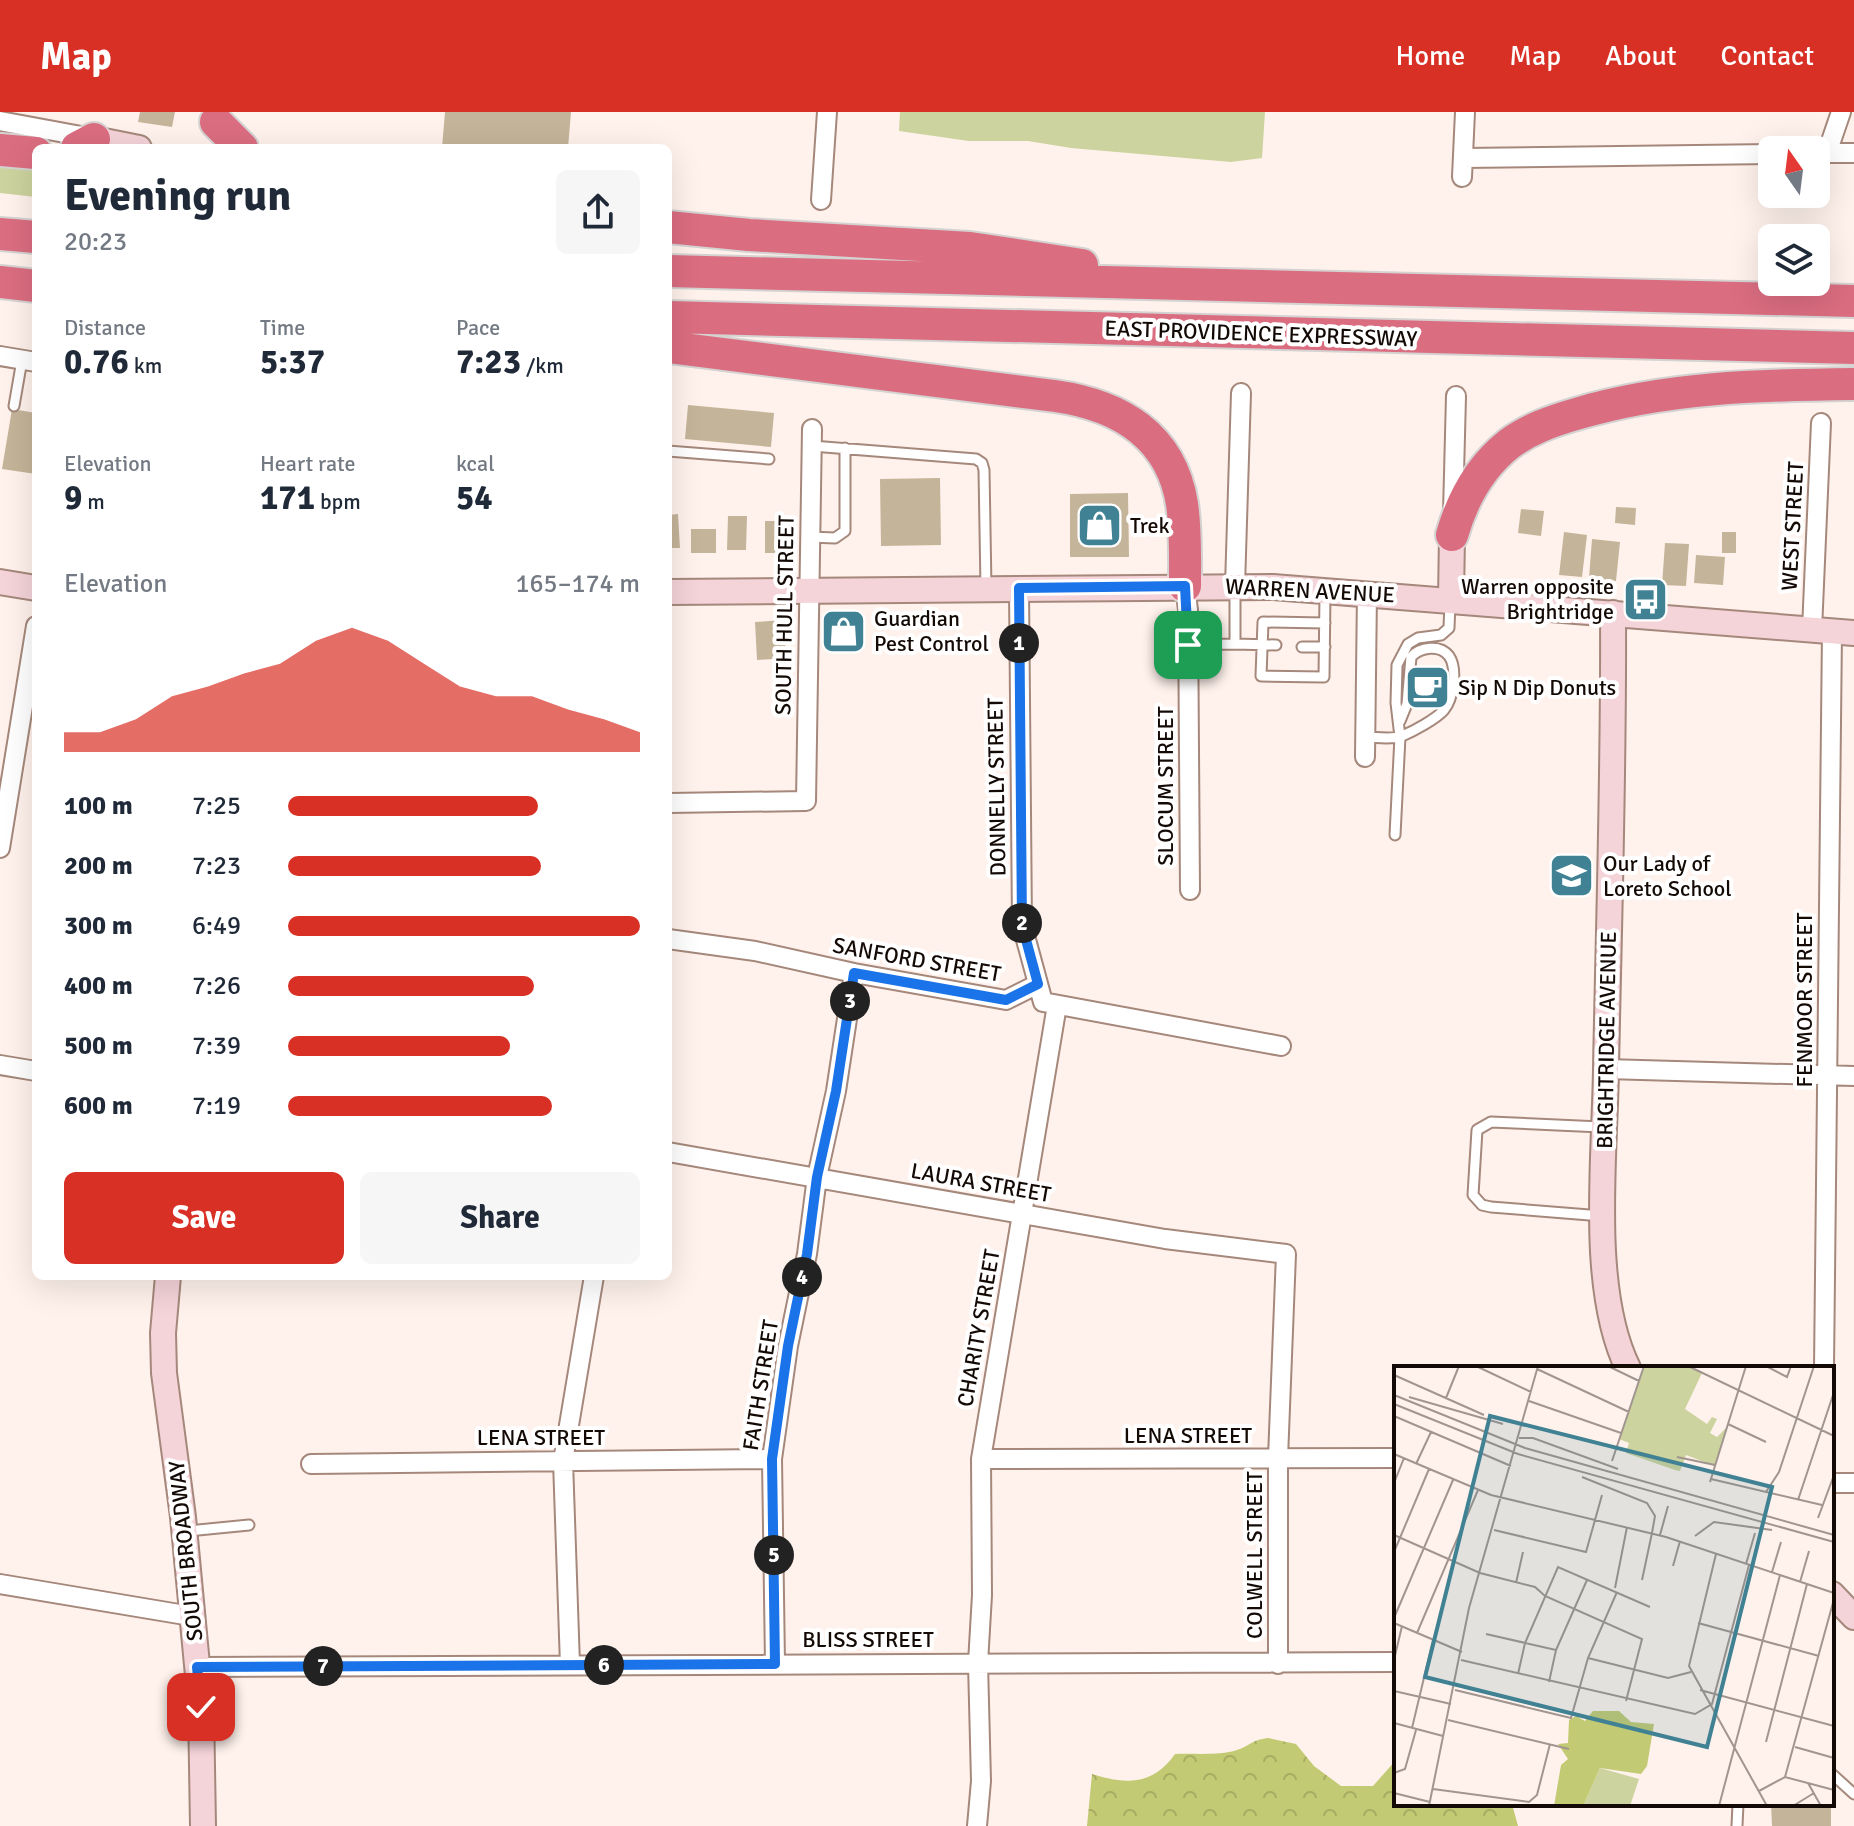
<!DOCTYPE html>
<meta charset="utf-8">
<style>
:root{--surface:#fff;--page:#f6f6f7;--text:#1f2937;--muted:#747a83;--accent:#d93025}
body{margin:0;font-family:Signika,sans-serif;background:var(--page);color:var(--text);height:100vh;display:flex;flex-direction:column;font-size:30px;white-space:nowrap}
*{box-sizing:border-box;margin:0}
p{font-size:26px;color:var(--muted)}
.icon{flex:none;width:44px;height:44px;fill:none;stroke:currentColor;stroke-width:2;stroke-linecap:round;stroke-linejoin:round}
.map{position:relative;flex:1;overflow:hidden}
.side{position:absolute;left:32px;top:32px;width:640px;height:1136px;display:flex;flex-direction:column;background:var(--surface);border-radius:12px;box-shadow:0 8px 32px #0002}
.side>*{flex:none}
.needle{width:52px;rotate:346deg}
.buttons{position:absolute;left:1758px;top:24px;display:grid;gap:16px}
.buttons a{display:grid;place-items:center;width:72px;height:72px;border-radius:12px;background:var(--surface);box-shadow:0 8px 32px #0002;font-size:40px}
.pin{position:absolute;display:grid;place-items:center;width:68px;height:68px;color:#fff;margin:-34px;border-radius:16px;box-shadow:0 4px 12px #0006}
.km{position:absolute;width:40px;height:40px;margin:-20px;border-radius:50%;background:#222;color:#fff;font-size:22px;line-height:40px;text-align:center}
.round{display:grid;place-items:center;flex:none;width:84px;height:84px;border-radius:12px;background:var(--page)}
.overview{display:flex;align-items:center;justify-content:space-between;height:136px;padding:0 32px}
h1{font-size:44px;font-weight:800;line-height:60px}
.figures{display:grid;grid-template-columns:repeat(3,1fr);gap:12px;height:136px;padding:8px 32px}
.figures div{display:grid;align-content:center}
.figures b{font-size:34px;font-weight:800}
.figures small{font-size:22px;font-weight:400}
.figures p{font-size:22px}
.chart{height:224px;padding:16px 32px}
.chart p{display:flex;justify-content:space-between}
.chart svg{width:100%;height:144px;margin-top:8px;fill:var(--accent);opacity:.7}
.cta{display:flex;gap:16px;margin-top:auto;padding:16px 32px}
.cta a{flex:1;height:92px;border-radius:12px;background:var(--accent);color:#fff;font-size:32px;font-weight:800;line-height:92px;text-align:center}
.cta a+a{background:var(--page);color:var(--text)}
ul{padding:0 32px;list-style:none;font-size:26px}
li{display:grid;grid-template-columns:128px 96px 1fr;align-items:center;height:60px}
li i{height:20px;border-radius:10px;background:var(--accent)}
header{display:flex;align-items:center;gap:48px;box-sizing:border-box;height:112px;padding:0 40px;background:var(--accent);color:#fff}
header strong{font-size:38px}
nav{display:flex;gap:44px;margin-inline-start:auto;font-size:28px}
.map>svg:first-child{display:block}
</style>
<header>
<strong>Map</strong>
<nav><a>Home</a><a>Map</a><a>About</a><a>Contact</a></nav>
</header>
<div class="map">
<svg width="1854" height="1714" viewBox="0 0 1854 1714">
<defs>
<pattern id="forest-crowns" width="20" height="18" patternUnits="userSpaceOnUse" patternTransform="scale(2)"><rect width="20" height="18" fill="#c2ca73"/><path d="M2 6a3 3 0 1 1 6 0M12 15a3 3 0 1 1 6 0" fill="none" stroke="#a6ac62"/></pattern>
</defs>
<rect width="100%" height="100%" fill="#fff2ec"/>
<path fill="#cdd39e" d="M900,0H1265L1262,46L1231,50L1071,36L1028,29H969L899,19Z
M0,46L36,48V85L0,81Z"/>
<path fill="url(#forest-crowns)" d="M1268,1626L1296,1632L1314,1654L1341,1674H1373L1396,1648V1692H1512L1518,1714H1087L1092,1662C1127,1673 1153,1673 1175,1642C1195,1641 1218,1644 1237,1638C1250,1634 1251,1628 1268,1626Z"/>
<path fill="#c4b499" d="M140,0H175L172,15L138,10Z
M445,0H571L568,36H442Z
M688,293L774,301L771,335L685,327Z
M12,297L36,301V362L2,357Z
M940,366L941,433L881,434L880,367Z
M1128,381L1129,445H1070V382Z
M1616,395L1636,396L1635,413L1615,411Z
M1521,397L1544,399L1541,424L1518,421Z
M678,402L680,436H668V403Z
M728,404H747L746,438H727Z
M765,409H791L790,441H765Z
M691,417H716V441H691Z
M1564,420L1587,423L1582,465L1559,463Z
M1722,420H1736V441H1722Z
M1592,427L1620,430L1616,469L1589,466Z
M1665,431L1689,432L1686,474L1662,473Z
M1696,443L1725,445L1723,473L1694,471Z
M784,508L786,546L757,548L755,510Z
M1414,554L1443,555L1441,593L1411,591Z
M1771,1692H1831V1714H1772Z"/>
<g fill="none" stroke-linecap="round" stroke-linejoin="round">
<defs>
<path id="lane" d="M14,294L22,248
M812,334L976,347L982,351L984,358L986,476
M668,339L769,347
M810,425L835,426L845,419V336
M1325,511L1263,510L1261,564L1324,565L1325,481
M1235,532L1276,533
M1188,533L1235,532V477
M1302,535H1325
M1365,625C1376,625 1392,628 1402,624C1414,619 1436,607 1444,598C1453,587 1458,557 1449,544C1440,532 1420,535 1411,545L1407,592L1400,609
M1395,723L1400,625L1396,591L1397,553L1408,532L1418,526L1441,523L1449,516L1450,491
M1601,1015L1491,1010L1477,1018L1473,1083L1482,1093L1491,1095L1602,1104
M188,1419L249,1413
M1832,1662L1854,1682
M1737,1714L1738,1692"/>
<path id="street" d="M0,9L92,26
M1819,41H1854
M1827,41L1841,0
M1463,46L1772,42
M1462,65L1465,0
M821,88L827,0
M0,244L36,250
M1453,401L1456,284
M1185,474L1188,498L1190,778
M1235,474L1241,281
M1019,476L1022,813L1043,890L1281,934
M1812,518L1821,311
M1365,645L1367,480
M668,691L806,689L812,317
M0,736L36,514
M668,827L755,839L854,861L1006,888L1038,872
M0,953L36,959
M1606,957L1854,964
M668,1040L1165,1127L1286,1142L1278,1346V1552
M1824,1256L1832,519
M981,1347L1396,1346
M311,1352L772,1347
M1832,1371H1854
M0,1472L191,1504
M775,1552L772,1347L788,1234L807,1142L817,1065L836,979L854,861
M570,1553L563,1349L594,1164
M197,1555L1396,1550
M977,1714L981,1669L978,1551L982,1483L981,1347L1057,893"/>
<path id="secondary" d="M94,27L139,36
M0,470L36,476
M668,480L1273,475L1854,521
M1451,487L1452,423
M1613,501C1614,653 1609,804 1606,956C1605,1044 1589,1177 1628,1256
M168,1164L163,1221L164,1261L183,1405L201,1595L203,1714
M1832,1482L1854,1505"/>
<path id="highway" d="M216,10L242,36
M77,36L94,27
M0,38L36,41
M668,115L749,123L970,136L1082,153
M0,122L36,125
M668,159L1854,189
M0,170L36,174
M668,205L1854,236
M668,235L1055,284C1119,293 1171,323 1182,392C1186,419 1185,447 1185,474
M1452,423C1462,388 1480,355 1509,332C1529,317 1552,309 1576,302C1666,275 1760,273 1854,272"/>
</defs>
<use href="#lane" stroke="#a5887b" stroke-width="13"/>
<use href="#street" stroke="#a5887b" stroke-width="22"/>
<use href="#secondary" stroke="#a5887b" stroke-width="28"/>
<use href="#highway" stroke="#d5d3d2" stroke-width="36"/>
<use href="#lane" stroke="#fff" stroke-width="9"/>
<use href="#street" stroke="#fff" stroke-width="18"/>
<use href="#secondary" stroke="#f4d3d9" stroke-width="24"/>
<use href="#highway" stroke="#db6d81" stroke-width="32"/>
</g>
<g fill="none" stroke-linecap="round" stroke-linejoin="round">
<defs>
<path id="route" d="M201,1595L197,1555L775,1552L772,1347L788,1234L807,1142L817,1065L836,979L854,861L1006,888L1038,872L1022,813L1019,476L1185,474L1188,533"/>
</defs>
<use href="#route" stroke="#fff" stroke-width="16"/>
<use href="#route" stroke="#1a73e8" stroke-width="10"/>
</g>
<defs>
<symbol id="shop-square" viewBox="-11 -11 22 22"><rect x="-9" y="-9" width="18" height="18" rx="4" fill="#408293" stroke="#fff"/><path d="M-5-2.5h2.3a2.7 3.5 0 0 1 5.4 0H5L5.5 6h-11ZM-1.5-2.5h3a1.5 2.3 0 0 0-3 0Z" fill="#fff"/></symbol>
<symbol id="bus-square" viewBox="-11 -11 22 22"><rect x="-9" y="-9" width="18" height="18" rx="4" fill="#408293" stroke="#fff"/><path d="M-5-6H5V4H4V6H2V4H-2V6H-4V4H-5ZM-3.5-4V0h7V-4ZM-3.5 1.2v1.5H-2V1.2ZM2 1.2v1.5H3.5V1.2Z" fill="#fff"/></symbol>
<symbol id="cafe-square" viewBox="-11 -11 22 22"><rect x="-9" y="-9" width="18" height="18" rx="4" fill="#408293" stroke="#fff"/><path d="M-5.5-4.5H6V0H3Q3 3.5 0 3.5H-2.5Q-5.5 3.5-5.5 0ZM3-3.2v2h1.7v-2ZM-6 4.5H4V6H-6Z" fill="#fff"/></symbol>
<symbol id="school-square" viewBox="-11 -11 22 22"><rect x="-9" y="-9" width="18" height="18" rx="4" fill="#408293" stroke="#fff"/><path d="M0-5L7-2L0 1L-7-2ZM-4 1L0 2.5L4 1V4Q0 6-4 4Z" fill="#fff"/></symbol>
</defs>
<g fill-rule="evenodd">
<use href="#shop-square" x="1074" y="388" width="51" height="51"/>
<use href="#bus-square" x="1620" y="462" width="51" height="51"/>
<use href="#shop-square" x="818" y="494" width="51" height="51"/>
<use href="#cafe-square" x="1402" y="550" width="51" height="51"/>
<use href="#school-square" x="1546" y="738" width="51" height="51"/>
</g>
<g text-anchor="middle" stroke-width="8" stroke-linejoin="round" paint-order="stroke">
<g font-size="22" fill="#130905" stroke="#fff">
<text transform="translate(1261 221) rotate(2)" y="8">EAST PROVIDENCE EXPRESSWAY</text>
<text transform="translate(1792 414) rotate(-87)" y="8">WEST STREET</text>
<text transform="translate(1310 478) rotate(3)" y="8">WARREN AVENUE</text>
<text transform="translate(784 503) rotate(-89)" y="8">SOUTH HULL STREET</text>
<text transform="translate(1165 674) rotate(-90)" y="8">SLOCUM STREET</text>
<text transform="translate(996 675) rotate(-91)" y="8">DONNELLY STREET</text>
<text transform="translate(917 847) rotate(10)" y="8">SANFORD STREET</text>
<text transform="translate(1804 888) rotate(-90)" y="8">FENMOOR STREET</text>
<text transform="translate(1606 928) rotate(-89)" y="8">BRIGHTRIDGE AVENUE</text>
<text transform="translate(981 1070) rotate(10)" y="8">LAURA STREET</text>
<text transform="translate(978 1216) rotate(-80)" y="8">CHARITY STREET</text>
<text transform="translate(760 1273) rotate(-81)" y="8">FAITH STREET</text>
<text x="1188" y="1331">LENA STREET</text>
<text x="541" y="1333">LENA STREET</text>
<text transform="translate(185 1439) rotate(-96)" y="8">SOUTH BROADWAY</text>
<text transform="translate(1254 1443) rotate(-90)" y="8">COLWELL STREET</text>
<text x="868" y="1535">BLISS STREET</text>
</g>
<g font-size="22" fill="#130905" stroke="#fff" text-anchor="start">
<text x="1130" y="421">Trek</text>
<text x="1614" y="482" text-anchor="end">Warren opposite<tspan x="1614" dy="25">Brightridge</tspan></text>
<text x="874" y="514">Guardian<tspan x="874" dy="25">Pest Control</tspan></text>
<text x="1458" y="583">Sip N Dip Donuts</text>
<text x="1603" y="759">Our Lady of<tspan x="1603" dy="25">Loreto School</tspan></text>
</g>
</g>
<g transform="translate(1394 1254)">
<rect width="440" height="440" fill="#fff2ec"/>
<path d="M250,0H294L308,7L291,43L313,58L318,51L323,53L316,67L323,71L334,60L321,100L292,89L286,105L281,104L232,87L235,77L225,73ZM206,402L245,413L236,440H189Z" fill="#cdd39e"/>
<path d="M199,345H225L237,356L260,358L253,400L247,408L206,402L189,440H160L167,399L174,393L164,378L174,377L175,354L182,350L191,355Z" fill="#c2ca73"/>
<path fill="none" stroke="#a19590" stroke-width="2" d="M82,0L137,26M214,0L245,15M294,0L440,70M372,0L393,11L397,0M143,3L235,46M0,9L90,49M0,29L131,82L440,169M15,31L109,58M52,32L65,0M135,35L227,67M0,38L124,88L440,176M0,50L117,100M334,58L372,76M125,72H139L224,103M0,88L97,129L272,171L440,227M283,91L321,99M218,95L250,0M22,98L37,66M188,111L253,137L261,150L258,167M317,113L428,139M316,116L352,0M0,117L10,92M372,126L385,106L420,0M404,134L440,26M424,152L440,109M100,164L192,186L208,129M0,169L86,207L141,221L151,230L248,273L232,335M266,169L274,140M301,170L320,156L378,164M0,186L35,103M322,188L295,300L373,440M352,198L361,167M279,200L286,175M378,206L387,176M248,214L258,167M406,216L415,185M122,217L129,186M221,222L233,161M0,252L59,114M0,257L68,286M304,257L425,290M23,267L84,124M92,268L162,284M194,292L274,312L297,306M0,294L8,260M67,294L301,348L318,338L355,199M124,308L131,277L164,201L256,241M155,316L162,284L193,214M61,324L177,352L194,292L223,226M306,324L440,360M0,325L57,338M54,354L175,383M0,357L49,370M18,362L39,274M372,376L413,218M401,381L440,392M0,407L11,403L22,364M391,411L440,233M414,417L427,440M39,423L135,436L143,429L156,378M365,425L391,411L440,424M0,427L36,436M35,440L75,242L144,0M325,440L386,209M399,440L420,427"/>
<path fill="#408293" fill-opacity="0.15" stroke="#408293" stroke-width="4" d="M96,50L378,121L313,381L31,311Z"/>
<rect width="440" height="440" fill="none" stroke="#130905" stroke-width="4"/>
</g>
</svg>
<div class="buttons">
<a><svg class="needle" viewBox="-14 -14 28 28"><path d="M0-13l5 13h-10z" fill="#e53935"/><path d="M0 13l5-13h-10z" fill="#747a83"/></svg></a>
<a><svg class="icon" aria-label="layers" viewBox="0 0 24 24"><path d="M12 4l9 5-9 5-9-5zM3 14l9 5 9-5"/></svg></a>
</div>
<div class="pin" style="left:1188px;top:533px;background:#1e9e55"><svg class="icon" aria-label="arrive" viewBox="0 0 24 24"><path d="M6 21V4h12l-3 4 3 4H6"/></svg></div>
<div class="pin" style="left:201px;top:1595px;background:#d93025"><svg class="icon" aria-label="check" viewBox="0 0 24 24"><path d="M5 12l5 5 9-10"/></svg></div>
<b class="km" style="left:1019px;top:531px">1</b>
<b class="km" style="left:1022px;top:811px">2</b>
<b class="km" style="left:850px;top:889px">3</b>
<b class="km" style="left:802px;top:1165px">4</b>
<b class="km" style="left:774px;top:1443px">5</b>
<b class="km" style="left:604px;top:1553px">6</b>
<b class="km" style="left:323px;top:1554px">7</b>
<section class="side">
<div class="overview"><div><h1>Evening run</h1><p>20:23</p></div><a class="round"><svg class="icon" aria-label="share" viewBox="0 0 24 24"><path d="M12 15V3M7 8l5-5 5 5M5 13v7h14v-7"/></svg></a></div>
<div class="figures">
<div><p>Distance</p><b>0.76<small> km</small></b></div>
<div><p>Time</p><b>5:37</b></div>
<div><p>Pace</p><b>7:23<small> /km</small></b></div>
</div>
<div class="figures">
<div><p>Elevation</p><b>9<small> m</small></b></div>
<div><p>Heart rate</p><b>171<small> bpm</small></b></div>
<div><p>kcal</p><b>54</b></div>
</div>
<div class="chart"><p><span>Elevation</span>165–174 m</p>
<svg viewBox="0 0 160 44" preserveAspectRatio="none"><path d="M0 44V38L10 38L20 34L30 27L40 24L50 20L60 17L70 10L80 6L90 10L100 17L110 24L120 27L130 27L140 31L150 34L160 38V44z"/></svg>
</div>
<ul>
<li><b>100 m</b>7:25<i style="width:71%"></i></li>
<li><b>200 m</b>7:23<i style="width:72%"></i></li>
<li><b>300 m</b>6:49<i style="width:100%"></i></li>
<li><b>400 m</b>7:26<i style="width:70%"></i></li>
<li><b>500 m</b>7:39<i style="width:63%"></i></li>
<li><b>600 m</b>7:19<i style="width:75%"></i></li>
</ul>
<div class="cta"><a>Save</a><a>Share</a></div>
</section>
</div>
